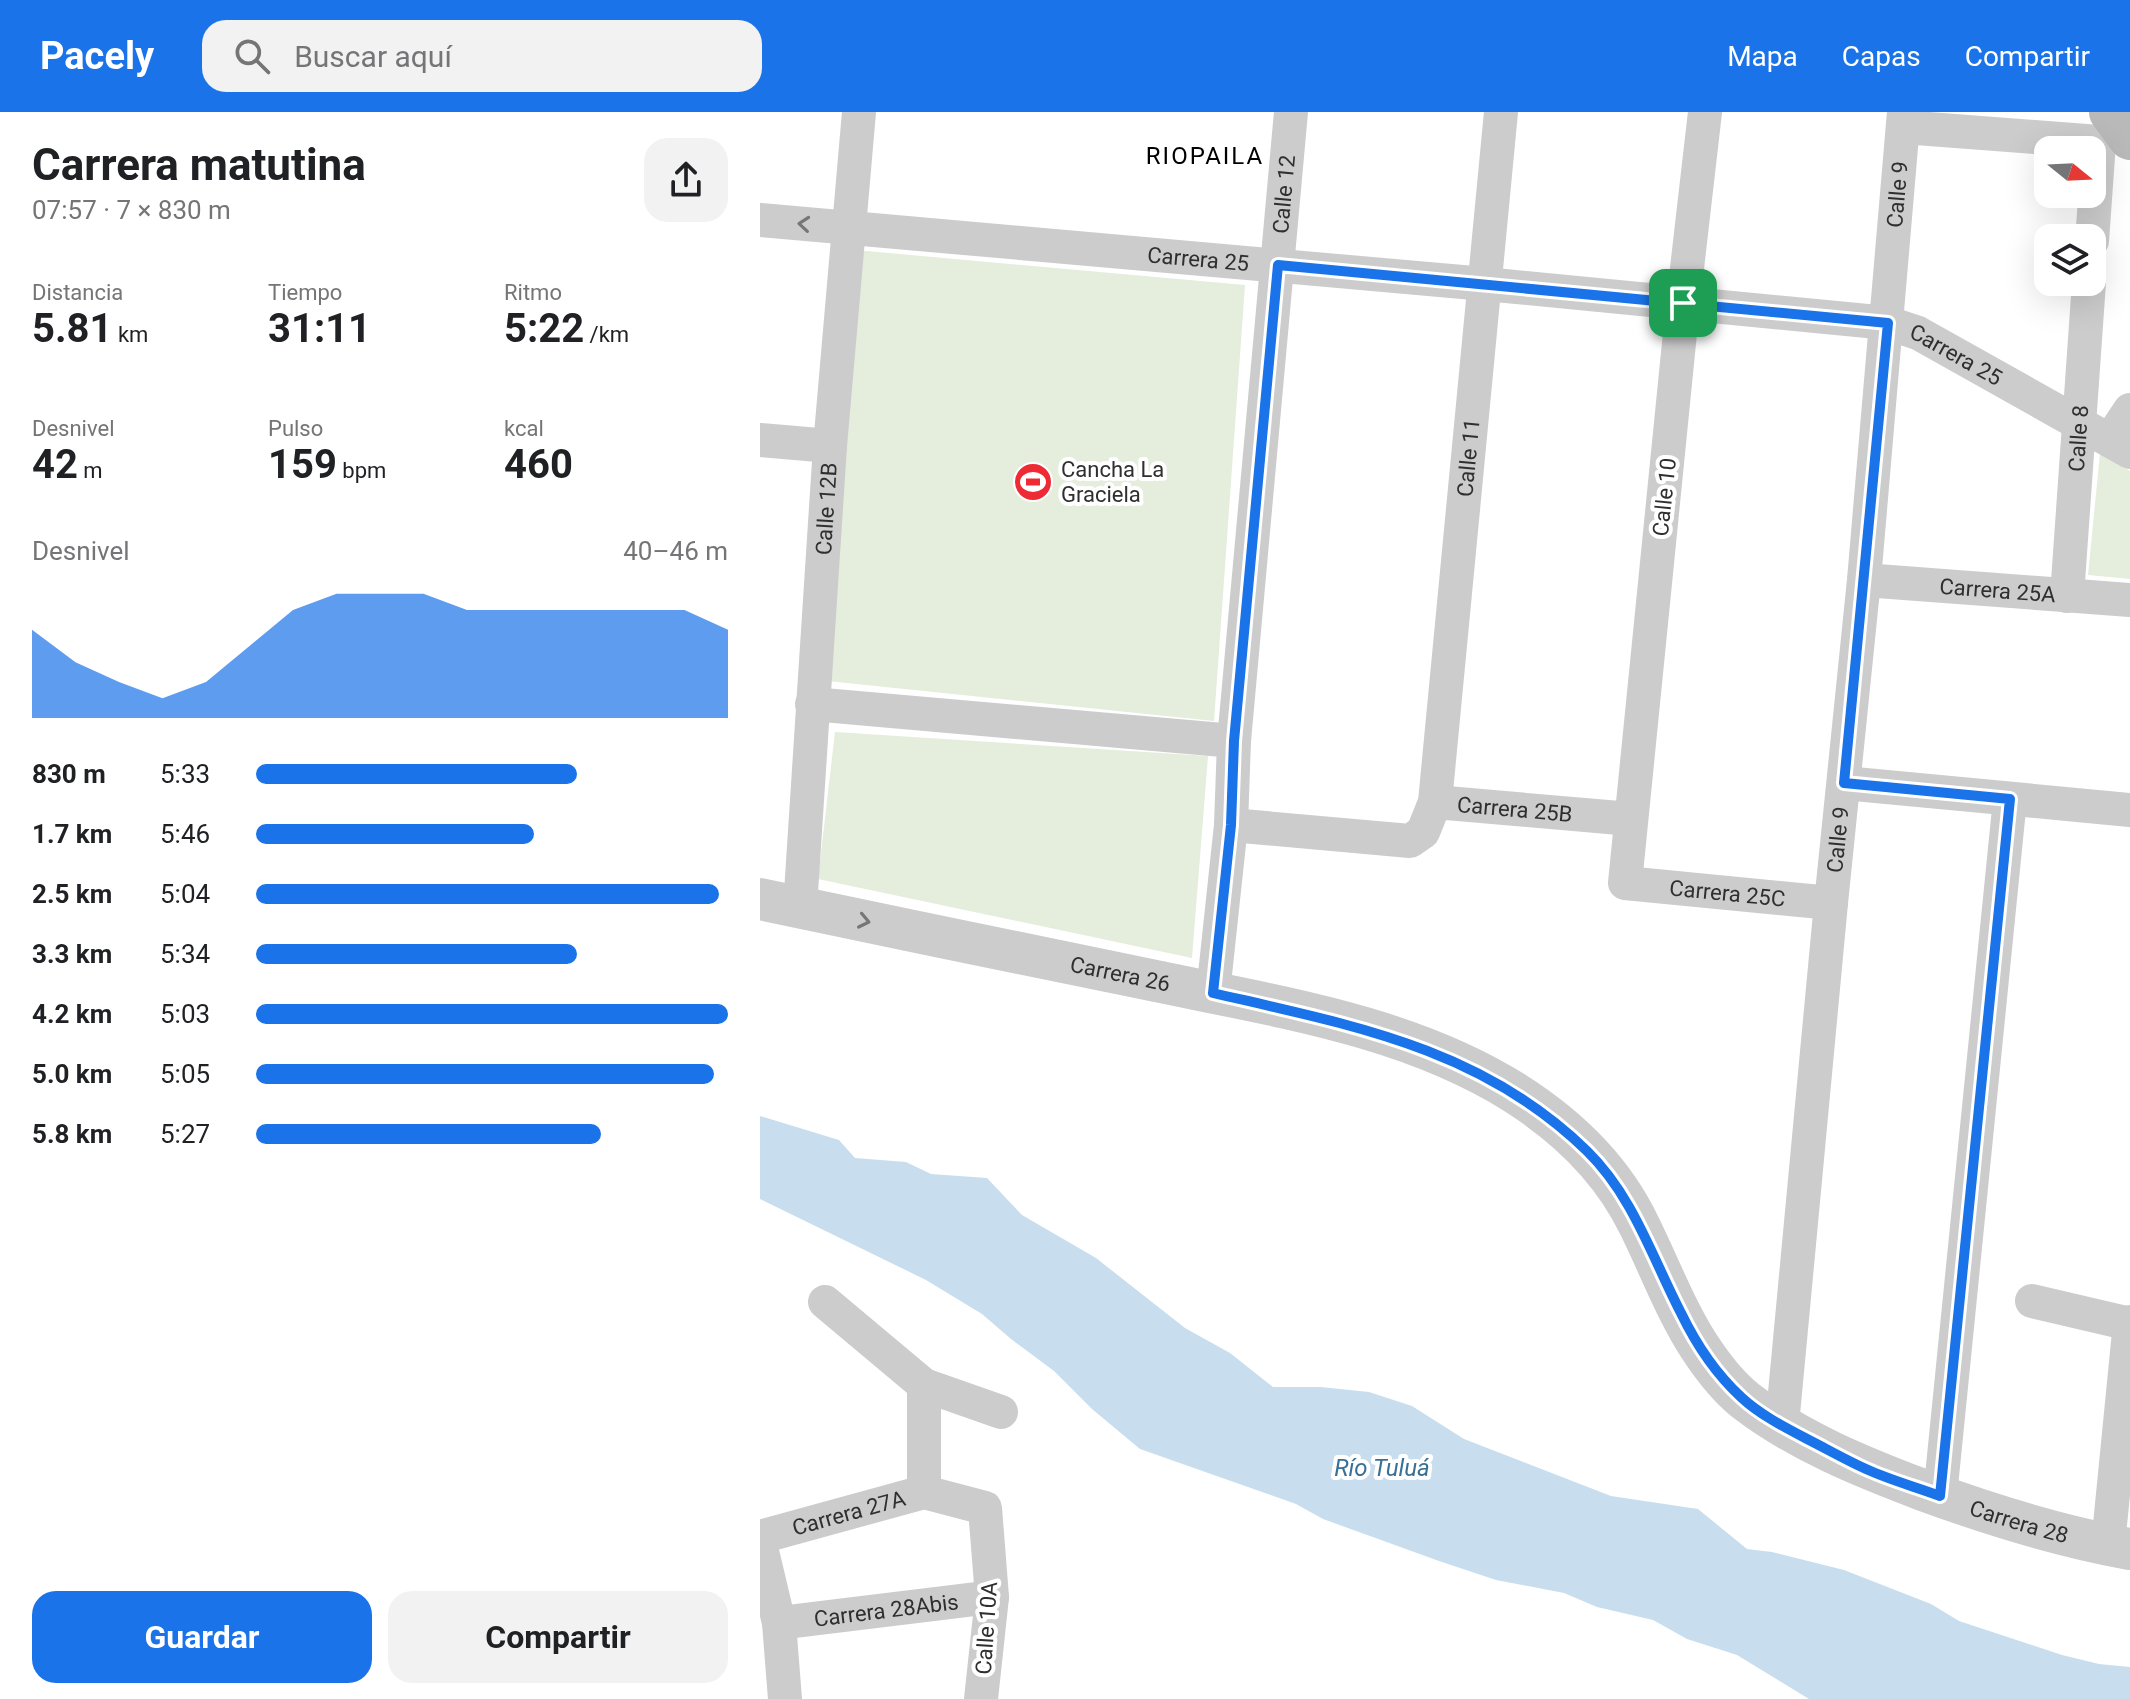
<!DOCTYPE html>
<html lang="es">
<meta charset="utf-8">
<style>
:root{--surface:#fff;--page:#f2f2f2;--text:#202124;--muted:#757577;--accent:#1a73e8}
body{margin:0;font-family:Roboto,sans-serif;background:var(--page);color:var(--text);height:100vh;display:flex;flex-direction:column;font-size:30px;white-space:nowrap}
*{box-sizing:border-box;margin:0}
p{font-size:26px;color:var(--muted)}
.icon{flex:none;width:44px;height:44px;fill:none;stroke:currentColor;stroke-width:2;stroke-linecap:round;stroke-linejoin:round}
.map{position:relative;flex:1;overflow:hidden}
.sheet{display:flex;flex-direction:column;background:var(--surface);width:760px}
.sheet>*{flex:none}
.needle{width:52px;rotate:108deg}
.fabs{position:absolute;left:1274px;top:24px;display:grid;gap:16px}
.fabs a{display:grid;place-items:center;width:72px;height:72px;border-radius:16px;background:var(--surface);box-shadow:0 8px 32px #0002;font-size:40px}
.pin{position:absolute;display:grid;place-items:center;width:68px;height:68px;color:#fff;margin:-34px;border-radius:16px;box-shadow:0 4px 12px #0006}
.round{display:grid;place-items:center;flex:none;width:84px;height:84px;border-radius:24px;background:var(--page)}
.summary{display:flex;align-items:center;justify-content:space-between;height:136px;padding:0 32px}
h1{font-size:44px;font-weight:700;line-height:60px}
.stats{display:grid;grid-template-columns:repeat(3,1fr);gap:12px;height:136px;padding:8px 32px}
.stats div{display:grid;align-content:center}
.stats b{font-size:40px;font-weight:700}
.stats small{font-size:22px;font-weight:400}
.stats p{font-size:22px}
.chart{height:224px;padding:16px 32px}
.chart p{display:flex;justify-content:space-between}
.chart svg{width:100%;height:144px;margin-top:8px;fill:var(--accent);opacity:.7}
.button{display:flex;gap:16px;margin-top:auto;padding:16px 32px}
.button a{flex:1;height:92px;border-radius:24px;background:var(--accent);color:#fff;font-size:32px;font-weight:700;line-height:92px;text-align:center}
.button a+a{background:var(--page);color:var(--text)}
ul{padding:0 32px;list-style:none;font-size:26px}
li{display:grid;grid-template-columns:128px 96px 1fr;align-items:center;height:60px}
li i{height:20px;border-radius:10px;background:var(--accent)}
header{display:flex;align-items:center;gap:48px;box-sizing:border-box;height:112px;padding:0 40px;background:var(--accent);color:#fff}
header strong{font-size:38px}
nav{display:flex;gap:44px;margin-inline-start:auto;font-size:28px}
.search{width:560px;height:72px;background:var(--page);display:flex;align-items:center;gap:20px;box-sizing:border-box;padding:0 28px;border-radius:24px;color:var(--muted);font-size:30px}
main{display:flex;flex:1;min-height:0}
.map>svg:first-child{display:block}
</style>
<header>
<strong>Pacely</strong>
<div class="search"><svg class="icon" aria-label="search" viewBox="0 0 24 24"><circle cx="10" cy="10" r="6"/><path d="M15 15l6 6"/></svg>Buscar aquí</div>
<nav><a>Mapa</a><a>Capas</a><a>Compartir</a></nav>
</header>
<main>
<section class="sheet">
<div class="summary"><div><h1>Carrera matutina</h1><p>07:57 · 7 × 830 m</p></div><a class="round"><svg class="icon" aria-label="share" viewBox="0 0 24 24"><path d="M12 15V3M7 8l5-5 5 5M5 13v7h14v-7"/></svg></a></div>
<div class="stats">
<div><p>Distancia</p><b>5.81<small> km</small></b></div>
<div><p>Tiempo</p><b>31:11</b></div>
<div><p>Ritmo</p><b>5:22<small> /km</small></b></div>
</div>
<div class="stats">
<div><p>Desnivel</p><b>42<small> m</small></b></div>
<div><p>Pulso</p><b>159<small> bpm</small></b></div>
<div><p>kcal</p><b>460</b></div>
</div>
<div class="chart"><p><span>Desnivel</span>40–46 m</p>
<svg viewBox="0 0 160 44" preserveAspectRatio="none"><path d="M0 44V17L10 27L20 33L30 38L40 33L50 22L60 11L70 6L80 6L90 6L100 11L110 11L120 11L130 11L140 11L150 11L160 17V44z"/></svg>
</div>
<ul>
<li><b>830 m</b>5:33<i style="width:68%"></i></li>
<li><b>1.7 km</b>5:46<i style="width:59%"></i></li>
<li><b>2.5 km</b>5:04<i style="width:98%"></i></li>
<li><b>3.3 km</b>5:34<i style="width:68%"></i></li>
<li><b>4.2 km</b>5:03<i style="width:100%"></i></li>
<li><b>5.0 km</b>5:05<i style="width:97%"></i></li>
<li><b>5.8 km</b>5:27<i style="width:73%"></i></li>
</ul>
<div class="button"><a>Guardar</a><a>Compartir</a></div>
</section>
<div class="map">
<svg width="1370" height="1587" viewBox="0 0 1370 1587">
<rect width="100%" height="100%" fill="#fff"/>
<path fill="#e5eddd" d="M95,138L485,173L454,609L58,568Z
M1340,341L1370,359V467L1328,463Z
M75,620L448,644L432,846L58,767Z"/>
<path fill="#c8deee" d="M0,1004L79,1028L95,1046L146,1050L171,1062L227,1066L262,1103L336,1146L425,1216L470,1241L513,1275H561L609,1280L652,1294L704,1327L851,1384L938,1397L987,1437L1012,1440L1084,1458L1171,1492L1199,1509L1302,1543L1339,1552L1370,1555V1587H1049L977,1543L927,1527L893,1508L837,1495L804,1481L736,1468L679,1449L563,1407L536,1392L380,1337L332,1297L294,1259L251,1227L222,1202L166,1168L0,1087Z"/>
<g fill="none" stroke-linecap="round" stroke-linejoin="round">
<g stroke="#ccc" stroke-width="34">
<path id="s1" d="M945,0L923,191L865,771L1071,791"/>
<path d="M1143,15L1339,30L1332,129"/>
<path id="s2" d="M0,108L725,172L1128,211L1158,221L1370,340"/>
<path d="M0,328L70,334"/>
<path d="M1350,328L1370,298"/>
<path id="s3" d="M1104,468L1370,488"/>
<path id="s4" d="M1307,484L1329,170"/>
<path d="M52,592L474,629"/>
<path d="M1084,671L1370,698"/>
<path id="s5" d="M675,690L741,0"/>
<path id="s6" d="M471,713L650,729L663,720L675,690L871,707"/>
<path id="s7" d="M40,796L70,334L99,0"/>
<path id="s8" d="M453,881L471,713L474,629L531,0"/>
<path d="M1272,1189L1370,1212"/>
<path d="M65,1190L164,1273L241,1300"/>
<path id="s9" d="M1022,1313L1071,791L1104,468L1144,0"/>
<path d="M164,1380V1273"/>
<path d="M1180,1384L1250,687"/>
<path id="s10" d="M0,1425L164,1380L225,1396L232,1485L221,1587"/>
<path d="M0,1431L19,1511L25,1587"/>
<path d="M1348,1433L1370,1210"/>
<path id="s11" d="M19,1511L232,1485"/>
</g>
<path stroke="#ccc" stroke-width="42" id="s12" d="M0,787C130,815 261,841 391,868C514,894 647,913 755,981C807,1014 852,1057 879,1113C899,1153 915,1197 939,1234C952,1254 967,1274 986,1289C1038,1329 1102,1355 1163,1378C1231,1403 1298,1424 1370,1437"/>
<path stroke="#b9b9b9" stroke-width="44" d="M1351,0L1370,26"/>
</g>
<defs><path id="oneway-chevron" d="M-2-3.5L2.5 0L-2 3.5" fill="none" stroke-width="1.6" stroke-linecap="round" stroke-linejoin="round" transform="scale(2)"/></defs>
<g stroke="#767676">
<use href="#oneway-chevron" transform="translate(44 112) rotate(-175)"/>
<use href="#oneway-chevron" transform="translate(104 809) rotate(12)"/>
</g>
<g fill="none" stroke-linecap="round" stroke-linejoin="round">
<defs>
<path id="route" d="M518,153L1128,211L1084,671L1250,687L1180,1384C1156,1375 1130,1368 1106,1357C1086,1348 1067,1337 1047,1327C1024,1315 999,1302 981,1285C955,1261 936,1232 921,1201C892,1145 873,1084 827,1039C722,936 591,913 453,881L471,713L474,629Z"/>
</defs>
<use href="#route" stroke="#fff" stroke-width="16"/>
<use href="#route" stroke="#1a73e8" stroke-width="10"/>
</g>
<defs>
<symbol id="stadium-disc" viewBox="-11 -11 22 22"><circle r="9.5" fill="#ee2a34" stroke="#fff"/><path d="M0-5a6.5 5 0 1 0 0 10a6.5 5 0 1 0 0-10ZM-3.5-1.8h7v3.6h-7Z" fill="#fff"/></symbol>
</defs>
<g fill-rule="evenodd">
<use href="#stadium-disc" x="251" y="348" width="44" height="44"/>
</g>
<g text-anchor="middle" stroke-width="8" stroke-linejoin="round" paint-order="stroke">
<g font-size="22" fill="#2f2f2f" stroke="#fff">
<text dy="8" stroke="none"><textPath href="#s8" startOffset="802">Calle 12</textPath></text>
<text dy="8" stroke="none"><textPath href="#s9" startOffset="1236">Calle 9</textPath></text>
<text dy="8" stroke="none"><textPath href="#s2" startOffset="440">Carrera 25</textPath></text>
<text dy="8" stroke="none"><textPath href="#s2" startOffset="1208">Carrera 25</textPath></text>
<text dy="8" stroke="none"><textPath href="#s4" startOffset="158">Calle 8</textPath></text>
<text dy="8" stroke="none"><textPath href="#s5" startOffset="346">Calle 11</textPath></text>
<text transform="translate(904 385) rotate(-84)" y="8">Calle 10</text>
<text dy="8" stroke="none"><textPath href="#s7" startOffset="400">Calle 12B</textPath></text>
<text dy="8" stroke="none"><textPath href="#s3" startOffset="134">Carrera 25A</textPath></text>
<text dy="8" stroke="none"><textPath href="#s6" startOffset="308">Carrera 25B</textPath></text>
<text dy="8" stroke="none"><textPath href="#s9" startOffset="588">Calle 9</textPath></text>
<text dy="8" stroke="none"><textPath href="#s1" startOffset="878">Carrera 25C</textPath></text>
<text dy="8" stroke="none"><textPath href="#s12" startOffset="368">Carrera 26</textPath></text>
<text dy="8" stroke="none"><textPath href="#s10" startOffset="92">Carrera 27A</textPath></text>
<text dy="8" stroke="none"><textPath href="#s12" startOffset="1474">Carrera 28</textPath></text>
<text dy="8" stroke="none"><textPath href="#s11" startOffset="108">Carrera 28Abis</textPath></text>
<text transform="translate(226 1516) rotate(-86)" y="8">Calle 10A</text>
</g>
<g font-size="22" fill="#2f2f2f" stroke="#fff" text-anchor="start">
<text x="301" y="365">Cancha La<tspan x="301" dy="25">Graciela</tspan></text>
</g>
<g font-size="24" letter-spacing="2" fill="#000" stroke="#fff">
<text x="445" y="52">RIOPAILA</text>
</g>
<g font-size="24" font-style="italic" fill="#397096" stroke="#fff">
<text x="622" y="1364">Río Tuluá</text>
</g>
</g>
</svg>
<div class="fabs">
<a><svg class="needle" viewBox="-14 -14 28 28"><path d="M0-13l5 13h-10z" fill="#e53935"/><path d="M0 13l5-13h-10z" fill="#757577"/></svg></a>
<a><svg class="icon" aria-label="layers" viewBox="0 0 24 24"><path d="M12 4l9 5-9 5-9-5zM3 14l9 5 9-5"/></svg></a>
</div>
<div class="pin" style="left:923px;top:191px;background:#1e9e55"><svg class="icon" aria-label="arrive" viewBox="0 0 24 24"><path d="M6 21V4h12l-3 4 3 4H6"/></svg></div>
</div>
</main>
